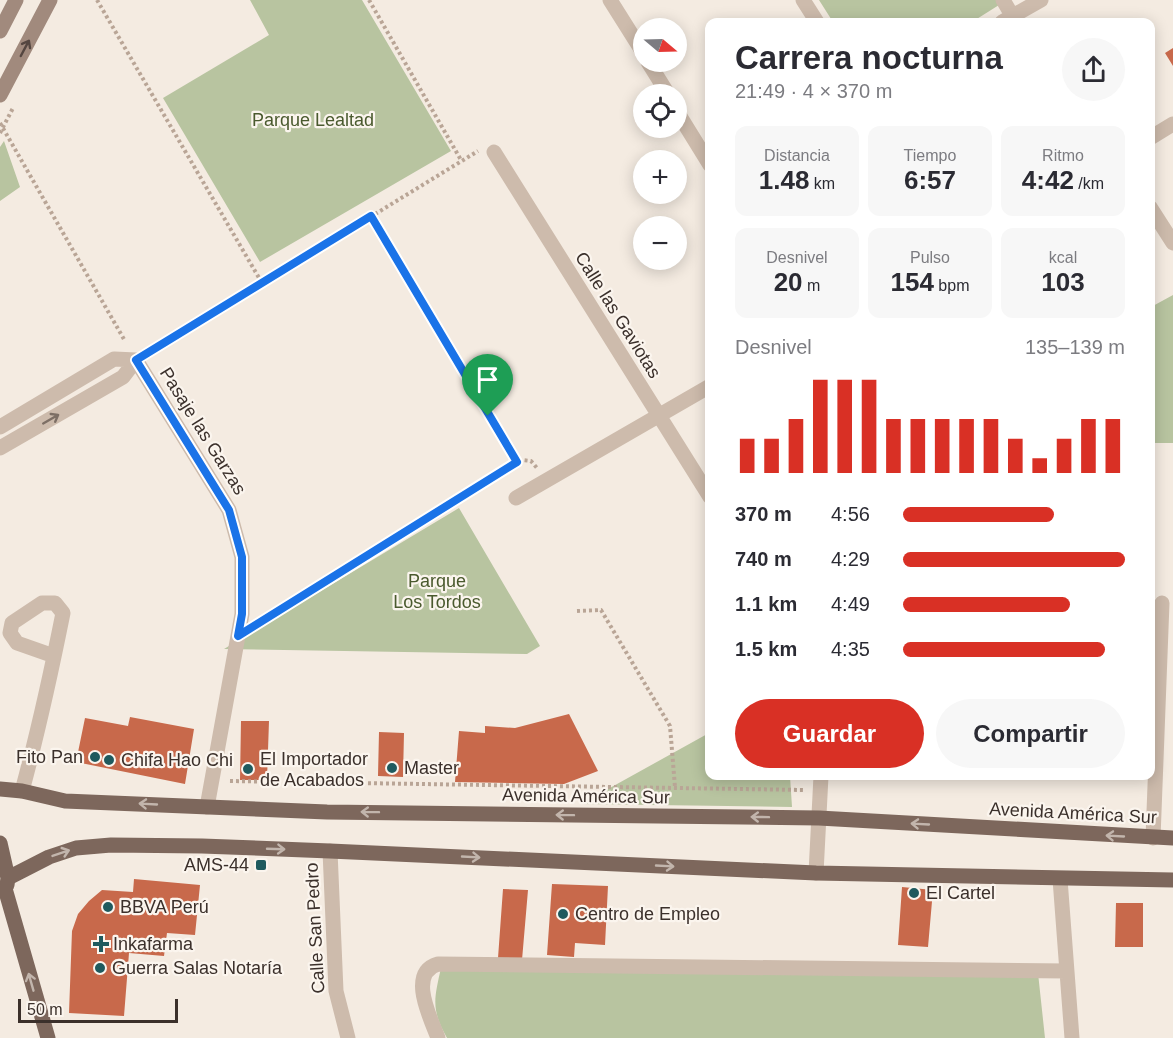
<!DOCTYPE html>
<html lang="es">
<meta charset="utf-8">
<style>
:root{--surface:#fff;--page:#f7f7f7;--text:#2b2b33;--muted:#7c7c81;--accent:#d93025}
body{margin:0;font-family:Arial,sans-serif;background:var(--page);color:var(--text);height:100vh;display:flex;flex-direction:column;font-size:22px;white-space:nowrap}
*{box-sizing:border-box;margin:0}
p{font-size:20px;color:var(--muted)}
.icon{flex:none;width:33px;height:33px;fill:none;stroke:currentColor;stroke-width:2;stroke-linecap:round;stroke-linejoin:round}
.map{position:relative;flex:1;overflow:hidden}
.drawer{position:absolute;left:705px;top:18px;width:450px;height:762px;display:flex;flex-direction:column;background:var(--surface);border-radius:12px;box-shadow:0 3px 15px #0003}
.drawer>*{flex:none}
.needle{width:39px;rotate:109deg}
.fabs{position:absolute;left:633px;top:18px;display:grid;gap:12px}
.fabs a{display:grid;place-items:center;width:54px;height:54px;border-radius:50%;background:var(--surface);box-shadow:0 3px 15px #0003;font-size:30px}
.scale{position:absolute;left:18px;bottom:15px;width:160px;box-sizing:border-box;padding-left:6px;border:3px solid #3b302b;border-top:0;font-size:16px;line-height:21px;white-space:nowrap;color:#3b302b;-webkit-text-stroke:4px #fbf5ee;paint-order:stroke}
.pin{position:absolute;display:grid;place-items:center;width:51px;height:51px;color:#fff;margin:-62px -26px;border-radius:50% 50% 50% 0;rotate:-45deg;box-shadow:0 0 6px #0007}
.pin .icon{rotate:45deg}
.round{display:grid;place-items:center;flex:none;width:63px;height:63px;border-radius:32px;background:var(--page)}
.summary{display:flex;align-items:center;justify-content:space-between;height:102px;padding:0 30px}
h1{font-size:33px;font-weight:800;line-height:45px}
.stats{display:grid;grid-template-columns:repeat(3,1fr);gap:9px;height:102px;padding:6px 30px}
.stats div{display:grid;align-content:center;border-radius:12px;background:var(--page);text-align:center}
.stats b{font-size:26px;font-weight:800}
.stats small{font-size:16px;font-weight:400}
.stats p{font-size:16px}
.chart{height:168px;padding:12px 30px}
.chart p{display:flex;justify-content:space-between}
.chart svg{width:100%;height:108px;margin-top:6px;stroke:var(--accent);stroke-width:6}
.action{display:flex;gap:12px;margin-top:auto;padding:12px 30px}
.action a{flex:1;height:69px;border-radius:36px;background:var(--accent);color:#fff;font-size:24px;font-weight:800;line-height:69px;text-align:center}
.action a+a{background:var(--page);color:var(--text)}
ul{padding:0 30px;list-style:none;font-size:20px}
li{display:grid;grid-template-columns:96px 72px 1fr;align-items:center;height:45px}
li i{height:15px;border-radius:8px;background:var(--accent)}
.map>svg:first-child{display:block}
</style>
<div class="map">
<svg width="1173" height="1038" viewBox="0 0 1173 1038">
<rect width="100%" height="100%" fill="#f4ebe1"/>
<path fill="#b8c4a0" d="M250,0H362L451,151L260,262L163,98L269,35Z
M819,0H997L999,5L972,22H833Z
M4,141L20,187L0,201V147Z
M1173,295V443H1151V307Z
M459,508L540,646L527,654L224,649Z
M709,733L710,776H790L792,807L581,804Z
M441,968L1038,973L1045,1038H447C431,1010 434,999 441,968Z"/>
<path fill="#c8694b" d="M1173,48V66L1165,53Z
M569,714L598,771L564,784L455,782L459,731L485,733V726L515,728Z
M130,717L194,729L185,784L76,762L85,718L128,726Z
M241,721H269L267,780H240Z
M379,732L404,733L403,777L378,776Z
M134,879L200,885L195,935L167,933L164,956L129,953L124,1016L69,1013L72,931L78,914L89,901L102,890L133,892Z
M552,884L608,886L605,945L575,943L574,957L547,955Z
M902,887L933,890L928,947L898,945Z
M503,889L528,890L522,960L498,958Z
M1116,903H1143V947H1115Z"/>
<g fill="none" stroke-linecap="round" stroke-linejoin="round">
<path stroke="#b9a596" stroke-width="4" stroke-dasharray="3 3" stroke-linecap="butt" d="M97,0L262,283
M369,0L461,160
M0,123L125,341
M0,133L13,108
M371,216L517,463
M150,352L478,151
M577,611L601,610L670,726L675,787
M259,623L522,460L531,461L537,468
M230,781L804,790"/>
<path stroke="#cdbbac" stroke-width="15" d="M610,0L644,54
M803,0L817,22
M1003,0L1013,17
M1002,22L1041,0
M648,62L668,94
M676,110L710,165
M1150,138L1173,124
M494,152L710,497
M1150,207L1173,243
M136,360L229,510L242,557V614L207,807
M0,427L114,359L136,360
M0,448L123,377L136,360
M516,498L710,386
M22,791C38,732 51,673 63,613L55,603H42L12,623L10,633L17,643L54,656
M1153,838L1162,603
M330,851L336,991L348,1038
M816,873L821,776
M1060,879L1072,1038
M438,1038C431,1019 407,973 438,964L1067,971"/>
<path stroke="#a18a7d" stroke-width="15" d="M0,31L16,0
M0,95L50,0"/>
<path stroke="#7d675c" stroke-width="15" d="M0,789L22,791L65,801L327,812L819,818L1173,838
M0,843L8,878L7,885
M8,878L49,857L76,848L111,845L202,846L330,851L816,873L1173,880
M6,892L48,1038"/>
</g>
<defs><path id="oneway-shaft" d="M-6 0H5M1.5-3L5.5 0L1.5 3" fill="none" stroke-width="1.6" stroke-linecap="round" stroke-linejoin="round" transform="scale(1.5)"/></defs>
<use stroke="#544640" href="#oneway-shaft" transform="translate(25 48) rotate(-62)"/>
<use stroke="#7d6f65" href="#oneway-shaft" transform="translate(51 419) rotate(-30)"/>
<g stroke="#c2b5ac">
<use href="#oneway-shaft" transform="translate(148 804) rotate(-177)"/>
<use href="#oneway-shaft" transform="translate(370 812) rotate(-179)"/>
<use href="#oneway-shaft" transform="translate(565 815) rotate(-179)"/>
<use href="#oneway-shaft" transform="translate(760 817) rotate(-179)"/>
<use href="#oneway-shaft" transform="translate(920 824) rotate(-177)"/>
<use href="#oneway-shaft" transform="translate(1115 836) rotate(-177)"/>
<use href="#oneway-shaft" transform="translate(276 849) rotate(2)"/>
<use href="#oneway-shaft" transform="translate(61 853) rotate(-19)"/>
<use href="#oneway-shaft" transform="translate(471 857) rotate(3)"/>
<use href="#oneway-shaft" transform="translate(665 866) rotate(3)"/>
<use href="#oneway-shaft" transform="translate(31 982) rotate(-106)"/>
</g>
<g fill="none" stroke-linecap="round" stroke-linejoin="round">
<defs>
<path id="route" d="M371,216L517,462L238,636L242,614V557L229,510L136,360Z"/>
</defs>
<use href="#route" stroke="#fff" stroke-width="12"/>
<use href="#route" stroke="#1a73e8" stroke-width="8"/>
</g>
<g fill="#1f5a5e" stroke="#fbf5ee" stroke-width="2">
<circle cx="95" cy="757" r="6"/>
<circle cx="109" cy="760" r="6"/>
<circle cx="392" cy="768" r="6"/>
<circle cx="248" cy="769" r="6"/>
<rect x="255" y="859" width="12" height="12" rx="3"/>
<circle cx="914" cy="893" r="6"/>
<circle cx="108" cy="907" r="6"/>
<circle cx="563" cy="914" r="6"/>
<path d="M98 935h6v6h6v6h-6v6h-6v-6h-6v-6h6z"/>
<circle cx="100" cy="968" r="6"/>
</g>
<g text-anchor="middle" stroke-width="4.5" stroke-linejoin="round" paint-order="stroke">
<g font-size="18" fill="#4a5a2e" stroke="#fbf5ee">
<text x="313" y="126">Parque Lealtad</text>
<text x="437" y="587">Parque<tspan x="437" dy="21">Los Tordos</tspan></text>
</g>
<g font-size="18" fill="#3b302b" stroke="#fbf5ee">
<text transform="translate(618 315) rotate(58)" y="6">Calle las Gaviotas</text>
<text transform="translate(203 431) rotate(58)" y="6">Pasaje las Garzas</text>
<text transform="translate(586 796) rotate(1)" y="6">Avenida América Sur</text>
<text transform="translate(1073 813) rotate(3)" y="6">Avenida América Sur</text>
<text transform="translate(315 928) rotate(-93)" y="6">Calle San Pedro</text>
</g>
<g font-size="18" fill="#3b302b" stroke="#fbf5ee" text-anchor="start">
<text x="83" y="763" text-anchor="end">Fito Pan</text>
<text x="260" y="765">El Importador<tspan x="260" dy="21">de Acabados</tspan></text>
<text x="121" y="766">Chifa Hao Chi</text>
<text x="404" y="774">Master</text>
<text x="249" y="871" text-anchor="end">AMS-44</text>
<text x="926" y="899">El Cartel</text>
<text x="120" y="913">BBVA Perú</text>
<text x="575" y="920">Centro de Empleo</text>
<text x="113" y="950">Inkafarma</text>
<text x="112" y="974">Guerra Salas Notaría</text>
</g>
</g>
</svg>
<div class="fabs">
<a><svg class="needle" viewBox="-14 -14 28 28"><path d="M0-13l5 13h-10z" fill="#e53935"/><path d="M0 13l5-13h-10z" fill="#7c7c81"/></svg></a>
<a><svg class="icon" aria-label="locate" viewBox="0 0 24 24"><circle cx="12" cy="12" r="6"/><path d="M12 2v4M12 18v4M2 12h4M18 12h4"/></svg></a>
<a>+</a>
<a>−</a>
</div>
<div class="scale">50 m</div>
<div class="pin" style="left:488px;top:416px;background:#1e9e55"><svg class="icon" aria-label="arrive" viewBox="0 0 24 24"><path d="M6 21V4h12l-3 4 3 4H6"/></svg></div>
<section class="drawer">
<div class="summary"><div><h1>Carrera nocturna</h1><p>21:49 · 4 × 370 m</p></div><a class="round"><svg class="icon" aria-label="share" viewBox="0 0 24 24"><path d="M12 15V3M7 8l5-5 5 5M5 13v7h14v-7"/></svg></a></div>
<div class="stats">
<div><p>Distancia</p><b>1.48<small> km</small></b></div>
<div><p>Tiempo</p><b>6:57</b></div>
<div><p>Ritmo</p><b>4:42<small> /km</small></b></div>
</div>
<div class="stats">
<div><p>Desnivel</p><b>20<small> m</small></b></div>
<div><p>Pulso</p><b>154<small> bpm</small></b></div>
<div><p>kcal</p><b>103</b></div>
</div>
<div class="chart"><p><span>Desnivel</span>135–139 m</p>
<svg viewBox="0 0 160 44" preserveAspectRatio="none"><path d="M5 44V30M15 44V30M25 44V22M35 44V6M45 44V6M55 44V6M65 44V22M75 44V22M85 44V22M95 44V22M105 44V22M115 44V30M125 44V38M135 44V30M145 44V22M155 44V22"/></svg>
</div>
<ul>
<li><b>370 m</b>4:56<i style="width:68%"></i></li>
<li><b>740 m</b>4:29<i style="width:100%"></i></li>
<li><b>1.1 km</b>4:49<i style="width:75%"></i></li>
<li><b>1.5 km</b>4:35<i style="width:91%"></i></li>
</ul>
<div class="action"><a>Guardar</a><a>Compartir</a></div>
</section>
</div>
